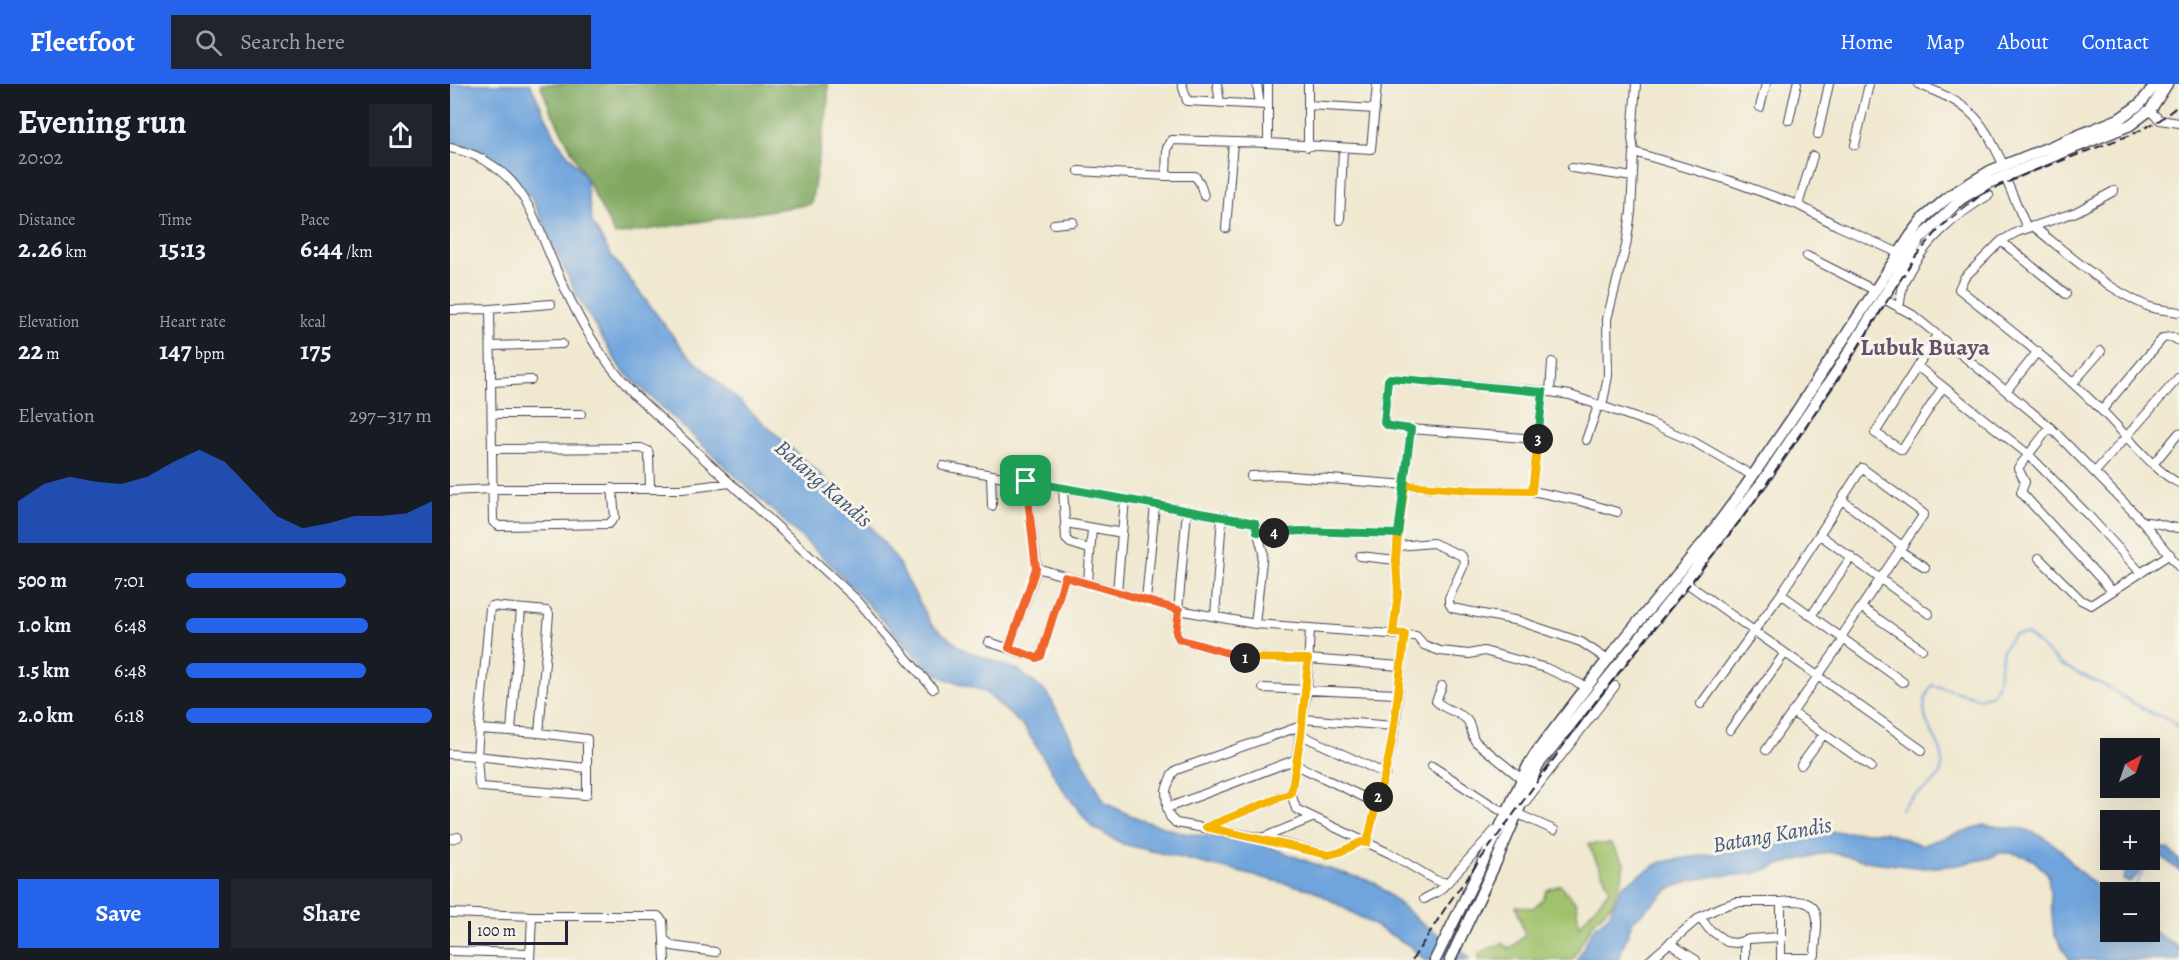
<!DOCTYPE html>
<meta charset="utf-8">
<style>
:root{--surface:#171b24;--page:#20242c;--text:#f1f3f6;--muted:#9ea1a6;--accent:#2563eb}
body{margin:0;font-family:Alegreya,serif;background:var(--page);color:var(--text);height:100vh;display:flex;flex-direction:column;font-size:22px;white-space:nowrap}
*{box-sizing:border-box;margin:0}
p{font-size:20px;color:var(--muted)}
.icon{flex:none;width:33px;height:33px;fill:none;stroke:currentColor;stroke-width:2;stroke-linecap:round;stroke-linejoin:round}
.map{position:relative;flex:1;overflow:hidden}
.side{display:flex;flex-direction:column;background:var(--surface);width:450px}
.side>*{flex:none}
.needle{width:39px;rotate:40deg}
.fabs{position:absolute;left:1650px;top:654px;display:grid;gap:12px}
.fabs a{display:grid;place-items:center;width:60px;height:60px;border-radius:0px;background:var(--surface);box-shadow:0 6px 24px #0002;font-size:30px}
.scale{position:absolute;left:18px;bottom:15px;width:100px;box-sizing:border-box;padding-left:6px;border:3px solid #22223b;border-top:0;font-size:16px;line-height:21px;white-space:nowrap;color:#22223b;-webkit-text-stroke:4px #f7f3e8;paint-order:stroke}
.pin{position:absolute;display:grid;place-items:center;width:51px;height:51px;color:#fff;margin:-26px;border-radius:12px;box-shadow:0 3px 9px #0006}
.km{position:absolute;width:30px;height:30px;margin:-15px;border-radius:50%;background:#222;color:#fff;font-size:16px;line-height:30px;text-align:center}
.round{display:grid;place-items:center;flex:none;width:63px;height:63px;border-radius:0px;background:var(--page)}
.summary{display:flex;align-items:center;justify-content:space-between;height:102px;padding:0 18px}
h1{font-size:33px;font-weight:700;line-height:45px}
.figures{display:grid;grid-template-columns:repeat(3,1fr);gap:9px;height:102px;padding:6px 18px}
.figures div{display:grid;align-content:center}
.figures b{font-size:26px;font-weight:700}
.figures small{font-size:16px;font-weight:400}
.figures p{font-size:16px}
.chart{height:168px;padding:12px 18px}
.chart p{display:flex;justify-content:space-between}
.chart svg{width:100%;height:108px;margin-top:6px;fill:var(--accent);opacity:.7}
.action{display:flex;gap:12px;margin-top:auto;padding:12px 18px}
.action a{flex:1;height:69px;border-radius:0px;background:var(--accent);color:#fff;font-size:24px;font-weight:700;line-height:69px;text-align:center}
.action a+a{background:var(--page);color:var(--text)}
ul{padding:0 18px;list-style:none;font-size:20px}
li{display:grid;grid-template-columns:96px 72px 1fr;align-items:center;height:45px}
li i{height:15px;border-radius:8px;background:var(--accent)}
header{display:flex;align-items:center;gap:36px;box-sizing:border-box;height:84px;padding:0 30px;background:var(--accent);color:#fff}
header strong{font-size:28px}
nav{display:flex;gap:33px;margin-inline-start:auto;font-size:21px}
.search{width:420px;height:54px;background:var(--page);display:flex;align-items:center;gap:15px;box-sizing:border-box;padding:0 21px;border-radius:0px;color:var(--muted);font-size:22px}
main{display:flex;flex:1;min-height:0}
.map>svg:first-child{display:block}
</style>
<header>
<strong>Fleetfoot</strong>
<div class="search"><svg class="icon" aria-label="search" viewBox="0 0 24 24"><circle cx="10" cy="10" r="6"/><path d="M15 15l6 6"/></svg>Search here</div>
<nav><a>Home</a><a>Map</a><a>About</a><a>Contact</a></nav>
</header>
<main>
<section class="side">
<div class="summary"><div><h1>Evening run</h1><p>20:02</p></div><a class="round"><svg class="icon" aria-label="share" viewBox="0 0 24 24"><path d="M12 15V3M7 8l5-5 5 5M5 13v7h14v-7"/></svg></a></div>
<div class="figures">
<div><p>Distance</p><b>2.26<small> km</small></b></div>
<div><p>Time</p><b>15:13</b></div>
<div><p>Pace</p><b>6:44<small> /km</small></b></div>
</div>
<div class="figures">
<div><p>Elevation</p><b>22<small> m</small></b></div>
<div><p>Heart rate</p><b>147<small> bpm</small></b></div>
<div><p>kcal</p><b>175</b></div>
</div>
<div class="chart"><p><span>Elevation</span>297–317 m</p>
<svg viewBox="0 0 160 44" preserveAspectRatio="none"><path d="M0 44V27L10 20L20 17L30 19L40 20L50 17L60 11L70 6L80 11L90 22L100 33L110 38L120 36L130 33L140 33L150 32L160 27V44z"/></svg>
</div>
<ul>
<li><b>500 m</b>7:01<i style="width:65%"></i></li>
<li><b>1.0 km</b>6:48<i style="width:74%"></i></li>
<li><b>1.5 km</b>6:48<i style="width:73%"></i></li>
<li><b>2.0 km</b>6:18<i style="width:100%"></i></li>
</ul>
<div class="action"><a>Save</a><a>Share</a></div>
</section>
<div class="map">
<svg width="1729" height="876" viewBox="0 0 1729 876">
<rect width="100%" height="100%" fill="#f7f3e8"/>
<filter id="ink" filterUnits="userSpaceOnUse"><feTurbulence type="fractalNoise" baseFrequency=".0167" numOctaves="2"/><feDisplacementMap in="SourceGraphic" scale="12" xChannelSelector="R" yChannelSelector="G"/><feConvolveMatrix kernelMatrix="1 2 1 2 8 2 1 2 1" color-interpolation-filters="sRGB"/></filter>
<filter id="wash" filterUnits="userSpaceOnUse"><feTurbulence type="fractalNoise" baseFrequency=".008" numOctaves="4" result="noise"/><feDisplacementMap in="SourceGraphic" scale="24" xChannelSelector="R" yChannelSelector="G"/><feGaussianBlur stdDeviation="1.35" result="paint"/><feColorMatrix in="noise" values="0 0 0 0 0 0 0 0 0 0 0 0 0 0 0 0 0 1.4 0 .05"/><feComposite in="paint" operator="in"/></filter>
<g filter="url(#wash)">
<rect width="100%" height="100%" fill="#f0e8cf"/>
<path fill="#a0c26c" stroke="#617254" stroke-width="1.5" d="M1138,760H1161L1174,779L1172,794L1162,820L1143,839L1122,876H1029V869L1052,859L1060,865L1075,851L1066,822L1083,824L1093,815L1097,806L1110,801L1126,819L1129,842L1160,805Z"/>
<path fill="#80a860" stroke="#51654e" stroke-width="1.5" d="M90,0H378V20L361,120L165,151L100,25Z"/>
<path fill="#6fa4dc" stroke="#48638c" stroke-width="1.5" d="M0,0H80L108,58L135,92L142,138L161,171L236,269L406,423L446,475L481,540L514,566L568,586L598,610L655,719L688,735L733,749L809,759L872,783L924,798L968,836L1017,871L1019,876H975L960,862L863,806L673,760L642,743L614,707L575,644L534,607L494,594L473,579L377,477L171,285L126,210L82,115L58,85L33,67L0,57Z
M1533,741L1574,745L1594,753L1611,766L1626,784L1660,814V848H1700V845L1729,864V876H1620L1604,850L1598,790L1582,775L1563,769H1549L1539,774L1507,781L1474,784L1422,778L1378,768L1332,780L1302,790L1266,792L1242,796L1219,805L1182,838L1168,876H1127L1143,845L1159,831L1172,802L1211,778L1328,760L1375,748H1434L1472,761Z
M1700,761L1720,766L1729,776V787L1709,770L1700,775Z
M1682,776H1698C1689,781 1690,794 1678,798L1673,796L1675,785Z"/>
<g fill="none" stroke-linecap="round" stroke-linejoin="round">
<path stroke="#6fa4dc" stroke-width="2" d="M1451,725C1461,707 1487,706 1492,683C1498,655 1458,639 1482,601L1529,614L1542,610L1547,601L1553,565L1563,551L1577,550L1611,581L1662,605L1672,613L1703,630L1717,634L1729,644
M1682,808L1699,776"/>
</g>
</g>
<g filter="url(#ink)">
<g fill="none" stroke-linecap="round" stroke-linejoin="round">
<defs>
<path id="minor" d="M732,0L737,17L818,21
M767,0L770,19
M807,0L810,21
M1186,0L1182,54L1184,68L1278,96L1348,121L1388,142L1449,169
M1468,0C1520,21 1529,30 1553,80
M858,21L925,25
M1310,23L1316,0
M1701,25V28L1710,36L1729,39
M1339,36L1347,0
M1368,50L1379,0
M818,59V0
M1405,61L1419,0
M858,63V0
M0,64C24,68 51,83 66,103C83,125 92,153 103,178C125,229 146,270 185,311L408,517L483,605
M1122,84L1183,93
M629,87L716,92L717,64L722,56L818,59L921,65L927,0
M1554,91L1577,144
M716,92H745L750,99L754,112
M1664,107L1626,128L1567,148L1551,157L1514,194L1509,205C1557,243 1605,281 1649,324C1670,343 1705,389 1729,399
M1348,121L1363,72
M890,136L893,64
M604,140L623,138
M1583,142C1618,170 1655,204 1697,222C1707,226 1718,226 1729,228
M776,144L783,58
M1551,157L1616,210
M1357,172L1426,207
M1432,214L1463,231L1600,343L1693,438L1729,483
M1449,224C1451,215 1451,205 1455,196C1471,161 1506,130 1539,111
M40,225L43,438L49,442L159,440L165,433L162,404
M0,226L40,225L101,220
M1487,251L1425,349L1452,366L1493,303
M42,262L112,260
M1467,282L1579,371L1638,431L1691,489
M42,298L81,296
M1623,299L1651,267
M1557,306L1588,267
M1100,308L1102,278
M1152,323L1158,292L1157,235L1176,162L1181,128L1184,68
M1652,326L1713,254L1722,253L1729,257
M42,330H131
M1600,343L1568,384L1575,398L1571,408L1662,507
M961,345L1087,355
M1136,356L1148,322
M42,365L191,364L198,367L199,371L200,404
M1704,379L1729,349
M493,382L805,439L813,468L805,540
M1645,388L1729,293
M541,391L542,422
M801,392L828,391L1022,406L1082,407L1130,417L1167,428
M576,397L587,484L729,526L805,540L966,552L974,561L990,567L1019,570L1034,567L1096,584L1137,603
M613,404L616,455L620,459L639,465
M0,407L42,405H233L280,399
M1082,407L1093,308
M1392,416L1452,462
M737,426L726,549L729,555L790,573L858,575L950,582
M1693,438C1709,437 1715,444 1729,444
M616,439L672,449
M807,448L850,447L948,450
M1370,451L1479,530
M948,462L983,459L1012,472L1014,478L1013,483L999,514V519L1002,524L1069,537L1131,558L1158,576
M1449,466L1475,483
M910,472L946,476
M1589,474L1631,516L1641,521L1720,470
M638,498L642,444
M1235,498L1472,666
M667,508L675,415
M1331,510L1453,598
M696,516L705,421
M1411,523L1472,565
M765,532L772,432
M1361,532L1401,473
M860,544L857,605L841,709L846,725L941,770L985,796L997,799L1045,746
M943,549L948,509L946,476L948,450L961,345L939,342L934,339L937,301L940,294L1100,308L1120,311L1200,339L1244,358L1303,392
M539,558L587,574L591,571L615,493
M559,564L587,484
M992,602L986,617C994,626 1008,627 1016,635C1023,642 1020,651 1026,658L1072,695
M813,604L947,610
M1251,620L1331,510L1412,384L1474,430L1391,553
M1342,628L1421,683
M852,635L945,642
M851,642L726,686L722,690L716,706L717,724L720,733L726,739L812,754L862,734
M1280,646L1335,569
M61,647L71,525
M89,649L137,655V709L136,711L31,703L29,700L27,672L136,684
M851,651L936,690
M1316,666L1394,555
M0,670L27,672L29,645L89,649L99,530L97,527L42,522L40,524L29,645
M846,681L926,719
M1351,681L1374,650
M982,682L1048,725L1068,730L1104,746
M1076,717L1165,602
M717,724L847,675
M756,743L841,709
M812,754L879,771L890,768L911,757
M0,755L8,753
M917,759C925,720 939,682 945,642C949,612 950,581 955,551
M974,815L989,807L997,799
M0,829L82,832H208L213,837L215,876
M1250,833L1268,824L1286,818H1331V876
M214,855L222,862L265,868
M1295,856V876
M1219,859L1246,876
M0,867L80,869
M1331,874H1360L1365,871C1366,838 1378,811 1331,818
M80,876L82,832
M1200,876L1250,833L1259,845L1277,858L1286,859L1299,855L1331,853"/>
<path id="highway" d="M985,876L1054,735L1078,682L1086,669L1162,570L1258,453L1295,403L1345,330L1461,151L1475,133L1502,110L1540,87L1669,35L1690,20L1706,0
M1000,876L1046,778L1088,681L1235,498L1313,397L1389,284L1469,156L1511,115L1538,99L1680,41L1701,25L1717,0"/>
</defs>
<use href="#minor" stroke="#414051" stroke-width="10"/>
<use href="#highway" stroke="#414051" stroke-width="13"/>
<use href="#minor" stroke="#fff" stroke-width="8"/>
<use href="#highway" stroke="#fff" stroke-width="10"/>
<path stroke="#22223b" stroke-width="2" stroke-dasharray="9 4.5" stroke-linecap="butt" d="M962,876L998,820L1143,621L1298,427L1389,293L1465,173L1492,142L1532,110L1576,90L1683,50L1710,36L1729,21"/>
</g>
</g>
<g fill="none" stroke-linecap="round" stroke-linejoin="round" filter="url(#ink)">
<defs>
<path id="split-1" d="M576,397L586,484L559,564L587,574L591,572L615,493L729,526L726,549L729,555L795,574"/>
<path id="split-2" d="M795,574L858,575L851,651L841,709L756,743L879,771L890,768L911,758L917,759L928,713"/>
<path id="split-3" d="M928,713C946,660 947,605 955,550L943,549L948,509L946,476L948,450L955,401L1022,406L1082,407L1088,355"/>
<path id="split-4" d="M824,449L850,447L948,450L961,345L939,342L934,339L938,296L940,294L1093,308L1088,355"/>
<path id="split-5" d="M576,397L805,439L807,448L824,449"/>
</defs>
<use href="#split-1" stroke="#fff" stroke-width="12"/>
<use href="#split-2" stroke="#fff" stroke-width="12"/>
<use href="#split-3" stroke="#fff" stroke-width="12"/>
<use href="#split-4" stroke="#fff" stroke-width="12"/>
<use href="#split-5" stroke="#fff" stroke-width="12"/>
<use href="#split-1" stroke="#f0652b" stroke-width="8"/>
<use href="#split-2" stroke="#f5b400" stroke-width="8"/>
<use href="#split-3" stroke="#f5b400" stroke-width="8"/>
<use href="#split-4" stroke="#22a559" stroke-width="8"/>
<use href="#split-5" stroke="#22a559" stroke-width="8"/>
</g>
<g text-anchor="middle" stroke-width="6" stroke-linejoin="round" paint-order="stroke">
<g font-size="22" font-style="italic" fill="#41567b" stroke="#f7f3e8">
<text transform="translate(374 399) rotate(41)" y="8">Batang Kandis</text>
<text transform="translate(1322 750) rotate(-10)" y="8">Batang Kandis</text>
</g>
<g font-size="24" font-weight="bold" fill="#64516a" stroke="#f7f3e8">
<text x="1475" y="271">Lubuk Buaya</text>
</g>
</g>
</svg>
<div class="fabs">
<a><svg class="needle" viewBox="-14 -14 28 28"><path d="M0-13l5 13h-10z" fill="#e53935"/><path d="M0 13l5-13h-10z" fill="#9ea1a6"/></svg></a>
<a>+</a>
<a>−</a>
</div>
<div class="scale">100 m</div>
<div class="pin" style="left:576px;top:397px;background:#1e9e55"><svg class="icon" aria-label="arrive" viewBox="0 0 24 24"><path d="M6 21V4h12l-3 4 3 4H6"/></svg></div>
<b class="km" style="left:795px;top:574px">1</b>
<b class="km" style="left:928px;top:713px">2</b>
<b class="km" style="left:1088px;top:355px">3</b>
<b class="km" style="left:824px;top:449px">4</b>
</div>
</main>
